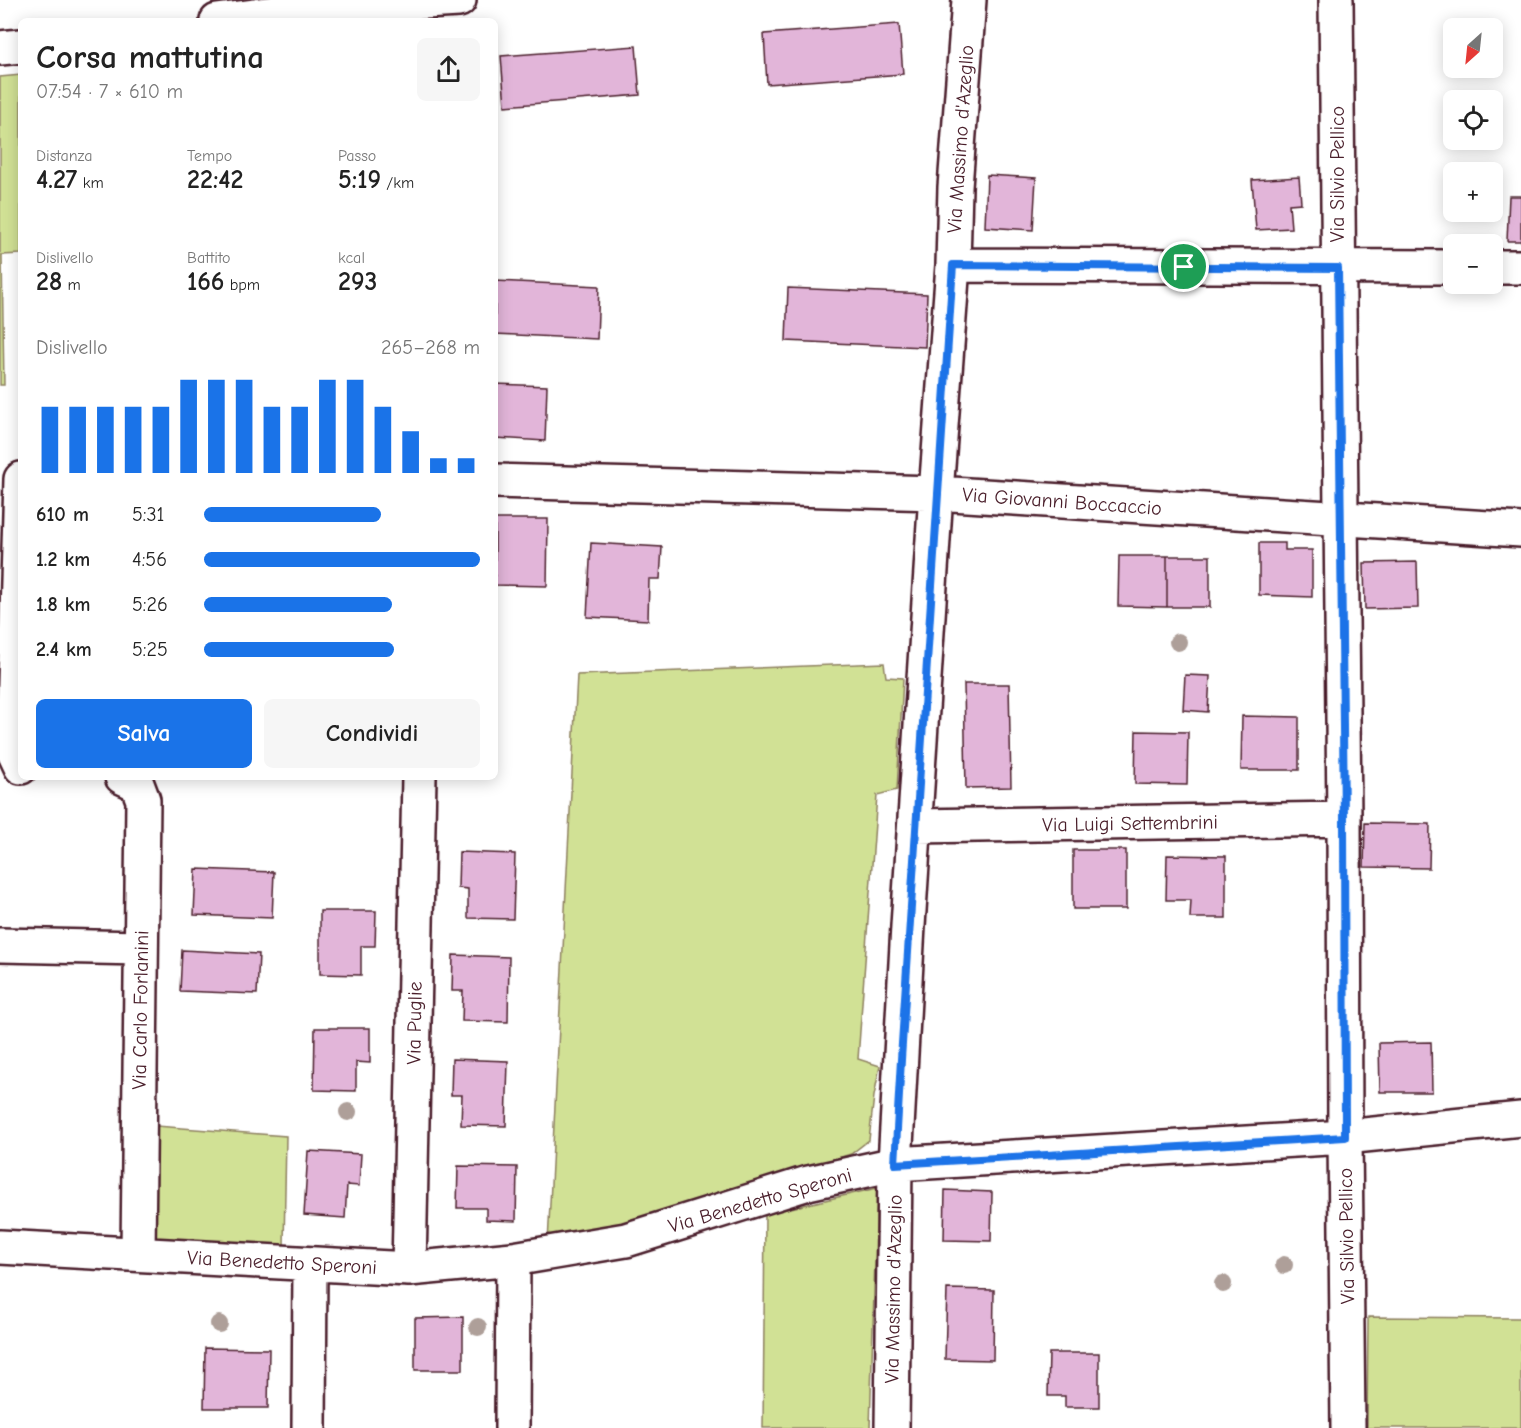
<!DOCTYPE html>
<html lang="it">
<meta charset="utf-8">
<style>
:root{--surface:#fff;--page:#f6f6f6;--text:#222;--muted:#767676;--accent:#1a73e8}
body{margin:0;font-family:"Comic Neue",sans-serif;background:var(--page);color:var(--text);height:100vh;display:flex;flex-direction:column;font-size:22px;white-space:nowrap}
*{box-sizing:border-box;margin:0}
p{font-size:20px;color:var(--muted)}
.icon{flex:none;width:33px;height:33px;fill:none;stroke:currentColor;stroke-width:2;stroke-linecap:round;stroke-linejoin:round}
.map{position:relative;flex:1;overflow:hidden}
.side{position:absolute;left:18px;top:18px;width:480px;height:762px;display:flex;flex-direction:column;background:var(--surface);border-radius:9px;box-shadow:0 3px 15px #0003}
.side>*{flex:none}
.needle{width:39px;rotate:207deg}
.tools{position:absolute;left:1443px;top:18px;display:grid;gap:12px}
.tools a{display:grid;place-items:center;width:60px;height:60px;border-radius:9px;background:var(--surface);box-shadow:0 3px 15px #0003;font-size:30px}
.pin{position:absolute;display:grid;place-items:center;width:51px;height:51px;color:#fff;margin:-26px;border:3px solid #fff;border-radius:50%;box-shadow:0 2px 6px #0007}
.round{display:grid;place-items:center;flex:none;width:63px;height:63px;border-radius:9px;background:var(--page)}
.summary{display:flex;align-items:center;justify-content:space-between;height:102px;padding:0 18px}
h1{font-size:33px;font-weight:800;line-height:45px}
.stats{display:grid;grid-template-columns:repeat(3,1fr);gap:9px;height:102px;padding:6px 18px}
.stats div{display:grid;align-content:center}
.stats b{font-size:26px;font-weight:800}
.stats small{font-size:16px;font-weight:400}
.stats p{font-size:16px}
.chart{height:168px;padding:12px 18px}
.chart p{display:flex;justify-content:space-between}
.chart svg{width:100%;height:108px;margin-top:6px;stroke:var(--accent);stroke-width:6}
.action{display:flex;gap:12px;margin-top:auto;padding:12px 18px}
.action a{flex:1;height:69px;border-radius:9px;background:var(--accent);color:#fff;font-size:24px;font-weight:800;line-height:69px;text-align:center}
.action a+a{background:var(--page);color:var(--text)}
ul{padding:0 18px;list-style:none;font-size:20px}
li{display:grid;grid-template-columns:96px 72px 1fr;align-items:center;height:45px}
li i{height:15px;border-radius:8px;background:var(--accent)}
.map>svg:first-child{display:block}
</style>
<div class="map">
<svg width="1521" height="1428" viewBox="0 0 1521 1428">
<rect width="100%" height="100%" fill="#fff"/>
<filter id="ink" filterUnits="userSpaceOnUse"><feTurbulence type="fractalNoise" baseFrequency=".0167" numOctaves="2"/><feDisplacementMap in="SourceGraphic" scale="12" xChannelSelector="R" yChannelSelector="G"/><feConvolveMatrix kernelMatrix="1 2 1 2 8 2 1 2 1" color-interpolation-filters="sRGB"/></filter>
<g filter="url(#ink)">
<path fill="#d1e195" stroke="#8e8060" stroke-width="1.5" d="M21,75V254L2,255L4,385H0V77Z
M884,663L886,677L903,678L897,790L877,795L858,1059L880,1066L874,1096L869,1140L851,1154L595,1232L548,1243L577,675Z
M156,1126L286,1136L284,1246L156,1239Z
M877,1188L870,1428H763L765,1214Z
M1368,1317L1521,1318V1428H1367Z"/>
<path fill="#e2b5d9" stroke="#4a1f2b" stroke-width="1.5" d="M899,24L903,74L767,84L764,34Z
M636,46L640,95L505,106L501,56Z
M987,175L1036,178L1033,230L985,227Z
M1299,177L1301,203L1289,204L1291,228L1256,230L1252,180Z
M1509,196H1521V241H1507Z
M495,281L599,286L597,339L495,334Z
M788,288L927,294L925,347L786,341Z
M495,384L547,386L545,441L495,438Z
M495,519H548L547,586L495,585Z
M591,543L662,547L660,579H649L648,620L587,617Z
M1259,543H1285V550H1312V597L1259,595Z
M1119,556H1167V607L1118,606Z
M1167,556H1210V607H1167Z
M1417,562L1418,608L1365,609L1364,563Z
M1185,675L1210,676L1208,712L1183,710Z
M964,684H1009L1011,787L966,788Z
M1242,716L1299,717V770H1241Z
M1136,731L1188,732L1187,785L1135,784Z
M1365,823L1430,824L1429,868L1364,867Z
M1073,850H1126V909H1073Z
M459,852L515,854L513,919L468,918V889L458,888Z
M1167,855L1226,856V918H1190L1191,900H1166Z
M196,869L274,872L272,918L194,915Z
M320,911H376L375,946H361V975L320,974Z
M182,950L259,954L257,994L180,991Z
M453,955L509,957L508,1022L462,1021L463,991H452Z
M315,1028H370V1063L356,1062V1091L314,1090Z
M1431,1042L1432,1092H1380L1379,1043Z
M452,1059L508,1061L506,1126L461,1125L462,1095H451Z
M308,1151L361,1154L359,1186L347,1185L345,1218L304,1215Z
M458,1166L517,1167L516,1221L486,1220V1208H457Z
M945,1190L992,1192L991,1241L944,1240Z
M947,1289L994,1290L993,1360L945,1359Z
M463,1317V1370H415V1318Z
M205,1348L269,1349L268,1408H204Z
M1049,1353H1099V1407H1065V1396H1048Z"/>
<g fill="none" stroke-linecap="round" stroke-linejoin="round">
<defs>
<path id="minor" d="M1336,0L1344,819L1345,1137L1348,1428
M217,21L307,9L459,0
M0,48L21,46
M953,265L1454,267
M1492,267H1521
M21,479L13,750L21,767
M495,481L936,493L1521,530
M122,777L137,784L143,800L138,1253
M916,826L1344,819
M0,945L141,948
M0,1247L409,1269L513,1259L626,1240L808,1183L895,1164L1345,1137L1521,1119
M409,1269L419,777
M309,1428L310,1264
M512,1428L513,1259
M892,1428L895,1164L908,926L936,493L953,265L955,187L969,0"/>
</defs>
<use href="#minor" stroke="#4a1f2b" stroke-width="38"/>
<use href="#minor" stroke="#fff" stroke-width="33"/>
</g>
<g fill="#ae9f99">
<circle cx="1178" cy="642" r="9"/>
<circle cx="348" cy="1112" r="9"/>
<circle cx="1284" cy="1265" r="9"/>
<circle cx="1223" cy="1284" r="9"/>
<circle cx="219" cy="1324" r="9"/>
<circle cx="478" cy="1327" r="9"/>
</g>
</g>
<g fill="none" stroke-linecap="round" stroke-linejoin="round" filter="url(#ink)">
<defs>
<path id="route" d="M953,265L1338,268L1344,819L1345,1137L895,1164C912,864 931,564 953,265Z"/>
</defs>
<use href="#route" stroke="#fff" stroke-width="12"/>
<use href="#route" stroke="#1a73e8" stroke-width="8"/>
</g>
<g text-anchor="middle" stroke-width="4.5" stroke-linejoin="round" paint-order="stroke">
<g font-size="20" fill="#4a1f2b" stroke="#fff">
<text transform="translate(960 139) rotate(-86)" y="7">Via Massimo d'Azeglio</text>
<text transform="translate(1337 174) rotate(-90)" y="7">Via Silvio Pellico</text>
<text transform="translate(1062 501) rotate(4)" y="7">Via Giovanni Boccaccio</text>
<text transform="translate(1130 823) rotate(-1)" y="7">Via Luigi Settembrini</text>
<text transform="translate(140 1010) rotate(-89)" y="7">Via Carlo Forlanini</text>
<text transform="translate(414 1023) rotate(-89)" y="7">Via Puglie</text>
<text transform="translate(760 1200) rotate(-16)" y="7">Via Benedetto Speroni</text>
<text transform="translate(1346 1236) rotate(-91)" y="7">Via Silvio Pellico</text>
<text transform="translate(282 1262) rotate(3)" y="7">Via Benedetto Speroni</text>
<text transform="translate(893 1289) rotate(-89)" y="7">Via Massimo d'Azeglio</text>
</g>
</g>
</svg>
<div class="tools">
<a><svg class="needle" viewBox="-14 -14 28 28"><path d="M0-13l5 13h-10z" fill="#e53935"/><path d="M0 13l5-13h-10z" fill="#767676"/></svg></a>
<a><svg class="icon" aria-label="locate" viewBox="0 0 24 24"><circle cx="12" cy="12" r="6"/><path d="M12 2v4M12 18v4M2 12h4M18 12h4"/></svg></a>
<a>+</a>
<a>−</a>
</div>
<div class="pin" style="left:1184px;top:267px;background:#1e9e55"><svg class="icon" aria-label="arrive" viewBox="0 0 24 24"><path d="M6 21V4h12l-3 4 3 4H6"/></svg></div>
<section class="side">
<div class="summary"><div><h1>Corsa mattutina</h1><p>07:54 · 7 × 610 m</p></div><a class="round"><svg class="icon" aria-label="share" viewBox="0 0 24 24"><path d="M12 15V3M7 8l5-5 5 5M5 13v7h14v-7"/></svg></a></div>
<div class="stats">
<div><p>Distanza</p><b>4.27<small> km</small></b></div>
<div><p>Tempo</p><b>22:42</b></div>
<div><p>Passo</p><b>5:19<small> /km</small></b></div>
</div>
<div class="stats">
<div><p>Dislivello</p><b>28<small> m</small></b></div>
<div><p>Battito</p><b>166<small> bpm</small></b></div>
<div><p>kcal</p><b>293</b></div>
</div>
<div class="chart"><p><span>Dislivello</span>265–268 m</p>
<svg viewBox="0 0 160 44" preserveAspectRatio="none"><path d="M5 44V17M15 44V17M25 44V17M35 44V17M45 44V17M55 44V6M65 44V6M75 44V6M85 44V17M95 44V17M105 44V6M115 44V6M125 44V17M135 44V27M145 44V38M155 44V38"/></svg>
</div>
<ul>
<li><b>610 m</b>5:31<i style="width:64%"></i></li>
<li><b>1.2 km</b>4:56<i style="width:100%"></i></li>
<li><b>1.8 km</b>5:26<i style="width:68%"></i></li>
<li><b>2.4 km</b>5:25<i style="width:69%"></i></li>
</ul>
<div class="action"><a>Salva</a><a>Condividi</a></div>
</section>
</div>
